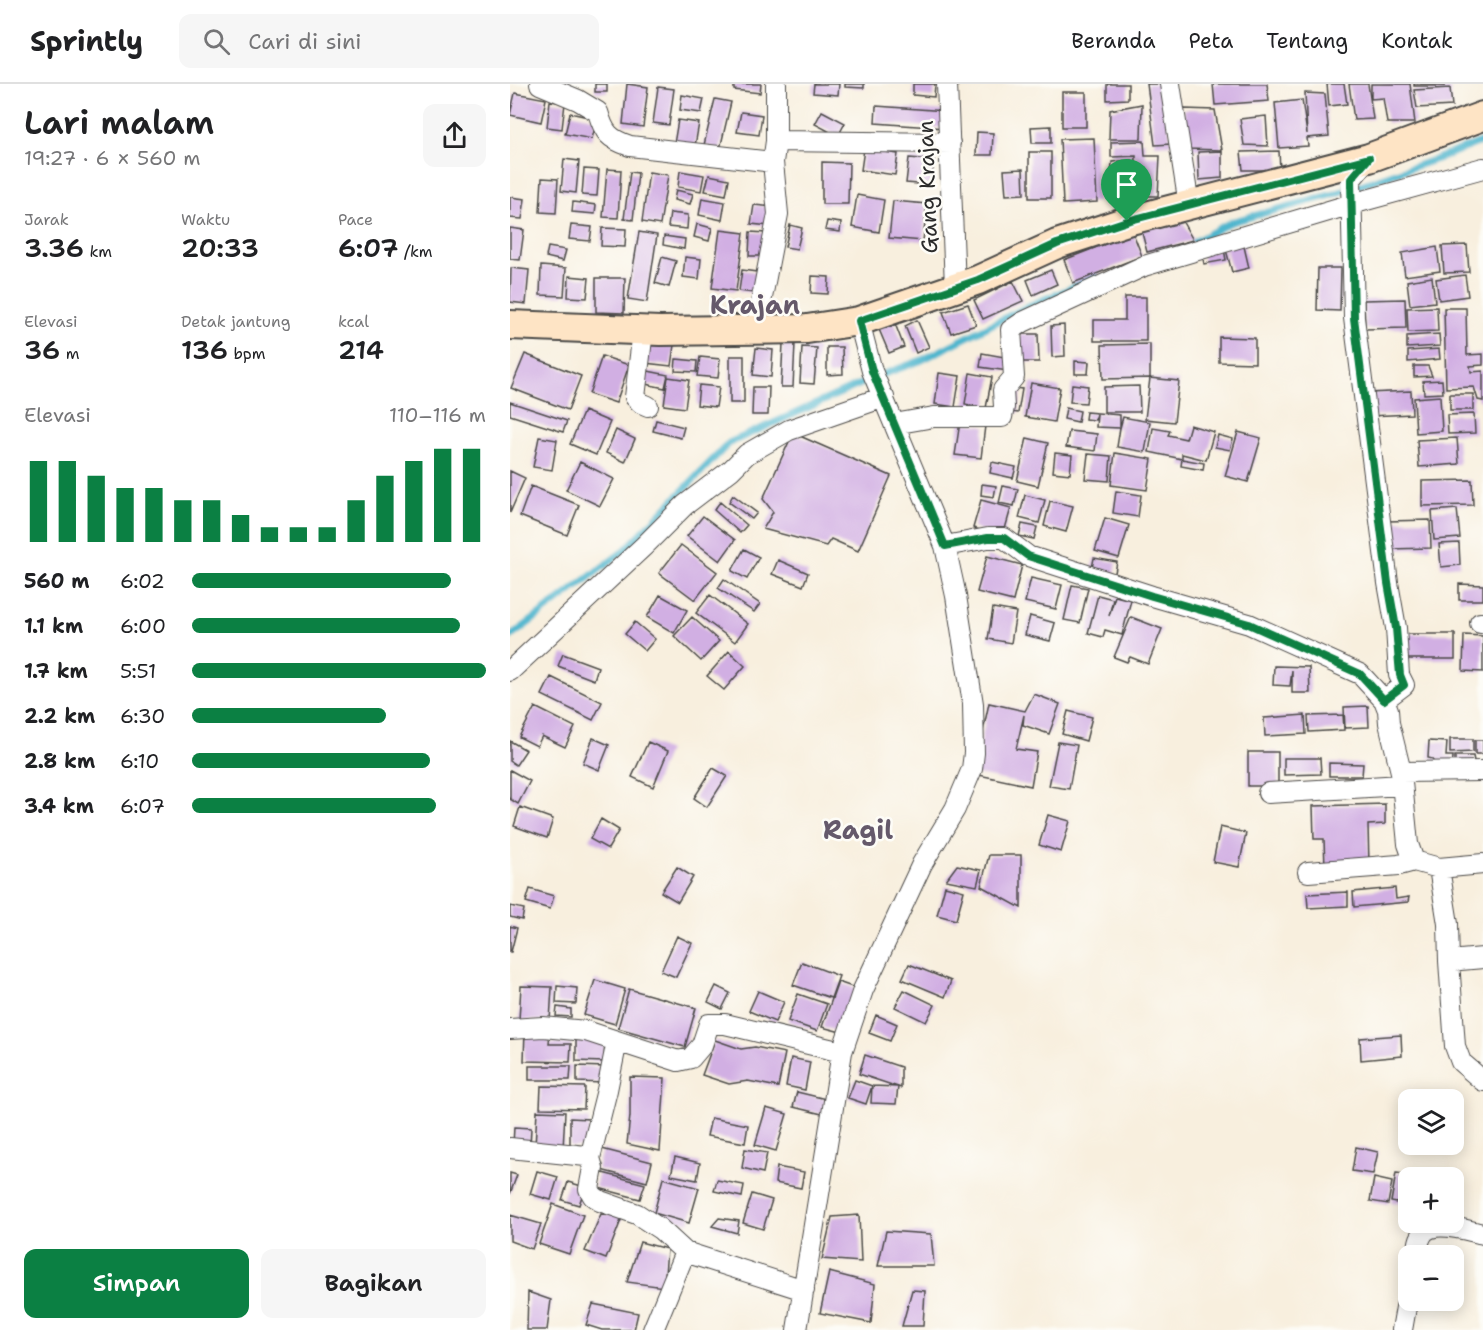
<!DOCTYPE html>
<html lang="id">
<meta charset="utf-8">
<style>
:root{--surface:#fff;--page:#f6f6f6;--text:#202124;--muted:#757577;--line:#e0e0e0;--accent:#0b8043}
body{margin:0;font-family:"Shantell Sans",sans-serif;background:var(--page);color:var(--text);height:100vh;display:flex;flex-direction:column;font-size:22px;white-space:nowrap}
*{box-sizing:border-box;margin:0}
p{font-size:20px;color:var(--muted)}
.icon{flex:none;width:33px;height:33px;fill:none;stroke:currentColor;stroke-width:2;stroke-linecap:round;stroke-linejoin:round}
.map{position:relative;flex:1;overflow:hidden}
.sheet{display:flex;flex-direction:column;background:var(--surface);width:510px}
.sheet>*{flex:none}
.buttons{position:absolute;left:888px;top:1005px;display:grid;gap:12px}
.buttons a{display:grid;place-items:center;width:66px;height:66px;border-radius:12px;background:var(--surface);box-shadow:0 3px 15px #0003;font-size:30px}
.pin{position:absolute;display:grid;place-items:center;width:51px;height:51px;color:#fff;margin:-62px -26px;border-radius:50% 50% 50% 0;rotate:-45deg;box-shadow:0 0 6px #0007}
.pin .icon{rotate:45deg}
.round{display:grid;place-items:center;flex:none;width:63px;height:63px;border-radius:12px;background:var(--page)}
.head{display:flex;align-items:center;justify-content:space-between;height:102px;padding:0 24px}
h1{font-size:33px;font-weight:600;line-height:45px}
.metrics{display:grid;grid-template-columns:repeat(3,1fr);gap:9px;height:102px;padding:6px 24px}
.metrics div{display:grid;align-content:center}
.metrics b{font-size:26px;font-weight:600}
.metrics small{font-size:16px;font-weight:400}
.metrics p{font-size:16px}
.chart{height:168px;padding:12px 24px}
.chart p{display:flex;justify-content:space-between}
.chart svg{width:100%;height:108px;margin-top:6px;stroke:var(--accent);stroke-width:6}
.action{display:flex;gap:12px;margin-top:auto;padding:12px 24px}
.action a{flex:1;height:69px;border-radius:12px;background:var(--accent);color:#fff;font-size:24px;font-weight:600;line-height:69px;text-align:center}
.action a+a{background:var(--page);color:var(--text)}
ul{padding:0 24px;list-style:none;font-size:20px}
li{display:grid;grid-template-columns:96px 72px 1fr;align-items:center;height:45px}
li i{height:15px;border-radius:8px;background:var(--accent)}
header{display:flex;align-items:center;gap:36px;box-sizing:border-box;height:84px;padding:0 30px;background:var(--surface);border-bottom:2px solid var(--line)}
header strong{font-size:28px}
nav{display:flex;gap:33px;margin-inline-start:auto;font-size:21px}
.search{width:420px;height:54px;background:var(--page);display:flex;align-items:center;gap:15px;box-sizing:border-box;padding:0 21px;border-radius:12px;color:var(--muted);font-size:22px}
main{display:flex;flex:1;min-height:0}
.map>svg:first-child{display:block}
</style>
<header>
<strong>Sprintly</strong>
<div class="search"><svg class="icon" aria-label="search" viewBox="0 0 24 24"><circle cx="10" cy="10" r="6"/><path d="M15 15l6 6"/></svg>Cari di sini</div>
<nav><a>Beranda</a><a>Peta</a><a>Tentang</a><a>Kontak</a></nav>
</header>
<main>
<section class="sheet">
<div class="head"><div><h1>Lari malam</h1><p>19:27 · 6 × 560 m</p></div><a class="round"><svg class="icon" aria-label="share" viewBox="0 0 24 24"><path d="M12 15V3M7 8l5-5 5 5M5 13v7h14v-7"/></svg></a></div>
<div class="metrics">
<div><p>Jarak</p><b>3.36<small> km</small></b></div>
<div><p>Waktu</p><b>20:33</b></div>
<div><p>Pace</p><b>6:07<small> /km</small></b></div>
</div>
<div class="metrics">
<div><p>Elevasi</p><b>36<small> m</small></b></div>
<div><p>Detak jantung</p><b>136<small> bpm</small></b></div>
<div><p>kcal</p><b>214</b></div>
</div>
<div class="chart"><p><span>Elevasi</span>110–116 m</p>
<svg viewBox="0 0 160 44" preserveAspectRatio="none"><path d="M5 44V11M15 44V11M25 44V17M35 44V22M45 44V22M55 44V27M65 44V27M75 44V33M85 44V38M95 44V38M105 44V38M115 44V27M125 44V17M135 44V11M145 44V6M155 44V6"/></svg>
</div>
<ul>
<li><b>560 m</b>6:02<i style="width:88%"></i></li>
<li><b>1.1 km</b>6:00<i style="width:91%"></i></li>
<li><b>1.7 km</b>5:51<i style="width:100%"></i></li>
<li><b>2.2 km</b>6:30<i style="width:66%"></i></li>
<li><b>2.8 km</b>6:10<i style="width:81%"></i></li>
<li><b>3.4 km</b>6:07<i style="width:83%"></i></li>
</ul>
<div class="action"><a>Simpan</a><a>Bagikan</a></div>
</section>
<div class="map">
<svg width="973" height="1246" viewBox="0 0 973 1246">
<rect width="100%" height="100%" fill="#fdfcf7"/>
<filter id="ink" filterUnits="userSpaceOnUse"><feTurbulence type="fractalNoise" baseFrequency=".0167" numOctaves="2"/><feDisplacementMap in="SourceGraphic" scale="12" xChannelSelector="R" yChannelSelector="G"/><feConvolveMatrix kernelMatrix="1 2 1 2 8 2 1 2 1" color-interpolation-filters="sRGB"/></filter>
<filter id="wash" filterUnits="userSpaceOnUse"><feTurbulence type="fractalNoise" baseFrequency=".008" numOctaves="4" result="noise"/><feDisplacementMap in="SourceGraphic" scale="24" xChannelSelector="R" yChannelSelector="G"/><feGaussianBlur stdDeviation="1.35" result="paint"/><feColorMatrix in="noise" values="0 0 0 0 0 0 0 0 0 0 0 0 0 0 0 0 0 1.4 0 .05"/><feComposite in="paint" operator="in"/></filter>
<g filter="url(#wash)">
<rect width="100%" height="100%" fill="#f8efde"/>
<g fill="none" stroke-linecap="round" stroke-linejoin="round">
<path stroke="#50b6ce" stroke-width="7" d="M684,158L721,138L821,111L927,75L973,57
M0,553L115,466L219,359L366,293L412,276L518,222L586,194"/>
</g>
<g id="blocks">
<path fill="#d1afe3" d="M85,0H97V8H85Z
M117,0L138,3L133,43L113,40Z
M224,0H251L250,9L224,6Z
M304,0H329L328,11L303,9Z
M335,0H354V4L335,3Z
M403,0H425L424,13L403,11Z
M597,0H618V15L597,16Z
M637,0H653L661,60L645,61Z
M703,0H757L759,17L705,21Z
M817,0H834L837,20L819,22Z
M839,0H858L863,35L844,36Z
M861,0H900L905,39H877L873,14L861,15Z
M904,0H935V2H904Z
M148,3L164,5L159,41L143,39Z
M940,4L942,22L907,24L904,6Z
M552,8H576V43H552Z
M5,9L36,15L31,38L0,31Z
M795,9L815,10L819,52L797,54L798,62L769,64L765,19L792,16L797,50Z
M172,11L194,15L191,29L170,26Z
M205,15L221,18L210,65L194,61Z
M40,17L55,19L52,45L37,43Z
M632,20L631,55H599L600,26Z
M366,22L436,27L435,44L365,39Z
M674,25L705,26L712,66L677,65Z
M312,27L335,39L328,52L305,40Z
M231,28L252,31L249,51L227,48Z
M60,29L87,35L82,55L55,50Z
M756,32L758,62L734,61L730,35Z
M168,36L189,39L185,62L164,60Z
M541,42V59H522L521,43Z
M467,48L483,49L482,71H466Z
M584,54L587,118L553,120L550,55Z
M634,57L635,72H650L648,112H625L626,72L601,73V58Z
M354,65L388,70L385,91L351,86Z
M712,67V94L689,96L688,68Z
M769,67L770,86H733L731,68Z
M519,68H541V114H519Z
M399,74L424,76L421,101L396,99Z
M54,75L69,77L66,109L51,107Z
M622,76V93H601L602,78Z
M312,78L339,79L338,120H312Z
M74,85L89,86L87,112L72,111Z
M97,85L111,86L108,134L93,133Z
M513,85L514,110L496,111L494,86Z
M170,87L194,91L191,107L168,103Z
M120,88L128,89L123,136L114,135Z
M139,88L158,91L150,141L132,138Z
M199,91L219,95L216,111L195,107Z
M32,94L48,95L46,129L30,128Z
M166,106L183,110L180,120L164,116Z
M347,111L374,116L369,148L342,143Z
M0,113L15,115L12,135L0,134Z
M192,114L215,118L212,136L189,131Z
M383,117L417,120L413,157L379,154Z
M63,118L86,121L85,130L62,128Z
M244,121L263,123L260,142L241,140Z
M160,129L178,131L177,145L158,143Z
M671,135L683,156L637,168L631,145Z
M317,137L331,139L330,148L315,146Z
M187,140L202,144L199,157L184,153Z
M61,141L82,143L80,157L59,155Z
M280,141L292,144L287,165L275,163Z
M0,144L14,146L10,176L0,175Z
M92,144L116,145L115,163L91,162Z
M210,146L234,149L226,207L202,204Z
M129,148L147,151L137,218L118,215Z
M240,148L257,149L256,172H239Z
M623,149L632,172L563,199L554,176Z
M154,152L175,155L174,165L153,161Z
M733,158L739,184L722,188L715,162Z
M957,161L959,188L934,189L932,162Z
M38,163L56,166L53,177L36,173Z
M927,163L930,187L895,192L892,169Z
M714,165L716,176L694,180L692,169Z
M152,173L166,177L159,203L145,199Z
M175,173L191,175L189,195L173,193Z
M31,182L56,184L54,212L30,211Z
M1,184L19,186L16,220L0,218Z
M808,184H831L830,227L807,226Z
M232,186L254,189L251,210L229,207Z
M541,186L547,200L523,211L517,196Z
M955,191L958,212L929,216L926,195Z
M59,192L79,194L77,214L58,213Z
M302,192L319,193L318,210L301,209Z
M922,193L925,218L900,221L897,197Z
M86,194H115L114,229L86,228Z
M503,197L513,217L473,235L464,216Z
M615,213H636V257H584V236H615Z
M895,215L896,244L855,245L854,216Z
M458,220L466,241L441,249L433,228Z
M927,223L928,247L898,248L897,224Z
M934,224H956L957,271L973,270V281L960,282L961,288L973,287V317L968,316L964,303L936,304Z
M407,236L419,263L406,269L395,242Z
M384,237L394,263L379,269L368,243Z
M554,241L555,272L542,273L541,242Z
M510,250H528L529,278H511Z
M929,250L930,262L897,264V252Z
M709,253L745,254V279L709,278Z
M137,258L164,261L161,282L135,279Z
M273,259H285L283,303H271Z
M640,260V294L669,297L664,338L635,335L640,294L593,295L592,261Z
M292,263L307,264L304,300L290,299Z
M317,263H332L333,290L317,291Z
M246,264L263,266L261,293L243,291Z
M929,265L930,275L898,278V267Z
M472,269L500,274L498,287L470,283Z
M15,270L71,292L58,326L1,304Z
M92,272L119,281L106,319L79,310Z
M220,272H234V319H220Z
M190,273L210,275L208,294L187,292Z
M166,275L187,277L186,288L165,287Z
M565,277L579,278L578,290H565Z
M904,282H918L922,292L904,293Z
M138,287L158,291L155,304L135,300Z
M429,289L450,292L445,323L425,320Z
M460,289L482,293L476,324L455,320Z
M158,293L179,296L175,324L154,321Z
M932,296L933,309L914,310L913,297Z
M521,299L550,304L544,338L515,333Z
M562,300L578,302L576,319L560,318Z
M189,301L209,303L206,323L187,321Z
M629,302L630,328H594V303Z
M243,303H259L258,331H242Z
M497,303L512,305L508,329L493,327Z
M901,307L902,330L859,332L858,309Z
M940,310H963V326H940Z
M930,312L932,347L906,349L904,314Z
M0,318L57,337L53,348L0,331Z
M556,324L570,327L568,338L554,335Z
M74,327L100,338L86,371L60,360Z
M576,328L610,331V344L613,333L640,338L635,368L607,363L610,344L586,343L587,330L585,336L575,335Z
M964,330L965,349L938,350L937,331Z
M146,336L174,343L171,354L143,347Z
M450,338L475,342L471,374L445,371Z
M680,341L704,348L696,376L672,370V375L639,368L643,344L660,347L658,351L676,355Z
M106,346L125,355L115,378L96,369Z
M559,347L587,350L585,367L556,363Z
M728,348L751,354L738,398L715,392Z
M283,349L381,392L348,467L321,455L316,462L253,445L263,428L253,415Z
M708,351L723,355L720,366L705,363Z
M29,353L47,356L42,386L23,383Z
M517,354L538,359L528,402L507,397Z
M947,354L949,380L909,383L907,356Z
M545,369L562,371L560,390L543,388Z
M605,369L642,375L637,406L601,401Z
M578,370L601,372L599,397L575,395Z
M672,375L694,379L693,386L671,382Z
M70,378L104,395L90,422L56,406Z
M482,378L506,383L503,394L480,389Z
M0,387L15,394L0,429Z
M962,396L963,421L912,422V397Z
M472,400L486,402L484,413L471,411Z
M21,402L69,421L57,451L10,432Z
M493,402L508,405L504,422L489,419Z
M606,407L631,411L628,433L603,429Z
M223,411L247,429L242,435L219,418Z
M515,411L535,416L529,439L509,434Z
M471,416L501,424L493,452L463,444Z
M540,417L563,422L556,448L534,442Z
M210,418L237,441L230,449L204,426Z
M947,425L950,454L924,456L922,427Z
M193,432L225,456L210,477L177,452Z
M595,434L619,441L609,474L585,467Z
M920,436L921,464L878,465L877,437Z
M512,440L527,443L524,455L509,452Z
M949,459L950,481L931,483L929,460Z
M171,461L207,488L185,516L149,489Z
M234,465L249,473L237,495L222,487Z
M477,472L512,481L503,517L467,508Z
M584,474L607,478L604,494L581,489Z
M268,476L298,489L293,502L262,490Z
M521,494L552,501L546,525L515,518Z
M214,495L250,520L244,528L208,504Z
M949,500L973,501V516H949Z
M562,501L578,504L570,539L554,536Z
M150,511L177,526L164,549L137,533Z
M200,511L238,540L225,558L186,529Z
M588,511L603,515L599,532L605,512L621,516L612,551L595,546L593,553L578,549Z
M483,524L506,528L501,559L478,555Z
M520,532L545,539L540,557L515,551Z
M182,533L209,557L191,577L164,552Z
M621,533L652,545L638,580L620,573L617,578L604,573Z
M125,538L145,555L135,567L115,550Z
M896,550H945V575H896Z
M954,551L973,552V588L953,587Z
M219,567L235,582L214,606L197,592Z
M53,570L88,583L84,596L48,582Z
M764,582L799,583L800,609H782V586L780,602L763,601Z
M41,593L92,618L83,636L32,611Z
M524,610L550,620L539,650L513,641L514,631L506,665L527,668L521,702L464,690L479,619L515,627Z
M858,622L859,643L835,644L834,623Z
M25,623L65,643L55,663L32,652L27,662L9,653Z
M558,627L582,633L576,657L552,650Z
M795,631L796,650L755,652L754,634Z
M833,631L834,646L799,648L798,632Z
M83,654L99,661L89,686L73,679Z
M940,655H963V668L940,669Z
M965,656H973V670H965Z
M0,657L16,666L6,681L0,677Z
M919,657L937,658L936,672H943L942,684L922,683L923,675L918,674Z
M138,658L158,667L143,703L122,693Z
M548,658L567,661L559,705L539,702Z
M738,668H768V702H738Z
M945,672H963L965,682H945Z
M774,674H810L811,690L774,691Z
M819,679L853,680L852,692H819Z
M203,684L217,692L197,723L184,714Z
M0,686L20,697L8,720L0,715Z
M875,720V740L858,741L859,781L815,783L814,755H804L803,722Z
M10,723L43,735L37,754L4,742Z
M538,731L560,737L551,768L529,761Z
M91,735L109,746L98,765L80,755Z
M710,743L736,749L729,783L703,778Z
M479,771H511V824L471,802Z
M447,781L471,786L467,802L436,796Z
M167,783L183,793L168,818L151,808Z
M435,802L454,807L446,836L427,831Z
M885,804L886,815L899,813L898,818L844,823L843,808Z
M20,805L44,812L40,825L16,818Z
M838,808V822L798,824L797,810Z
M0,822L14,825L12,836L0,833Z
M0,842L7,844L1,868H0Z
M167,852L182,859L166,893L151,887Z
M292,878L329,892L321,914L283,901Z
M399,880L441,897L435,913L392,895Z
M85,896L115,905L105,940L74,931Z
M328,898L348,905L331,948L312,943Z
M11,902L42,903L40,937L9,936Z
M47,902L67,904L66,920L46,919Z
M206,902L220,909L212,925L198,918Z
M119,905L186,924L175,963L108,944Z
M394,906L425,921L416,938L385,923Z
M248,907L274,918L265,938L239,927Z
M288,910L317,920L307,947L278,937Z
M47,923L61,925V933L46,932Z
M366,931L387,940L380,957L359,949Z
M15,946H40L39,960H61L60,978L14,977Z
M891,951L892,972L851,976L850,954Z
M66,952H95L94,978L66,977Z
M205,956L231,965L245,963L275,969L268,1003L238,997L219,1000L192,991Z
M355,971L391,983V1004L349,990Z
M281,974L300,978L295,1006L276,1002Z
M19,982H61L60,996H19Z
M67,982L95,983L94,999L67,998Z
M120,993L155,994L150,1067L117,1060L120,1032Z
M345,996L362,1002L356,1020L338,1014Z
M31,1002L75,1003L74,1025L30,1024Z
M362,1002L388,1003L386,1020L361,1019Z
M287,1008L316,1015L312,1030L283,1023Z
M256,1024L277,1030L266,1067L245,1061Z
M27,1027L55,1028L53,1065L25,1063Z
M60,1034L79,1035L78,1063H60Z
M201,1034L238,1041L235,1059L197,1052Z
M4,1043L21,1044L20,1063L3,1062Z
M846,1063L868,1068L863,1090L842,1087Z
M92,1065L142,1078L137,1098L87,1085Z
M235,1065L257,1069L253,1089L232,1084Z
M165,1073L190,1079L187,1096L161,1091Z
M267,1083L294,1088L291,1104L265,1099Z
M27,1087L48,1093L41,1116L20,1110Z
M89,1088L135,1100L130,1115L85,1103Z
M0,1089L7,1091L0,1110Z
M886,1089L903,1091V1094H898V1121L881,1118Z
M153,1094L189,1104L179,1139L144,1129Z
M864,1094L882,1098L878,1120L860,1117Z
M207,1096L234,1101L232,1113L204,1107Z
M58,1098L75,1103L69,1121L52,1116Z
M242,1110L262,1116L253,1145L233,1139Z
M43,1120L73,1131L59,1170L29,1160Z
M91,1130L113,1131L96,1175L75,1167Z
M0,1131L31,1140L22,1165L0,1157Z
M349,1131L351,1178L312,1175L322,1133Z
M209,1134L229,1137L227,1149L202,1142Z
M376,1147L421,1150L424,1182H368Z
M130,1158L157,1165L154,1203L117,1198Z
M319,1188L365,1200L361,1239L310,1229Z
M402,1206L415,1207L413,1242H392Z
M18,1208L41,1216L37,1246H17Z
M83,1220L128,1229L124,1246H92L76,1241Z"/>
</g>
</g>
<g filter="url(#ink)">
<use href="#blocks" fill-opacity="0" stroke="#4a4846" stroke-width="1.5"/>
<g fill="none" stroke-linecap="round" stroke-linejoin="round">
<defs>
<path id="minor" d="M30,0L68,16L88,28C94,49 99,55 120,62L263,78
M437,0L445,203
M660,0L679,121
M266,57L440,59
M859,74L841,95L844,234L878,499L886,544L889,591L894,601L874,616
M246,245L268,130L263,78L266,57V0
M133,247L125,313L131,319L138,322
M384,340L424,333H492L494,323L493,306L504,293L501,246L513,238L634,182L842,120L973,84
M435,462L478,454H494L518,472L642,512L739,540L850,590L874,616L878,626L879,639L891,688L898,760L904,777L929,784L938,840L939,877L945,962L951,978L973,997
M970,539H973
M0,587L134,462L175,421L221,386L237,370L279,346L374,313
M891,688L973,687
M758,709L892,701
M929,784L973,780
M798,788L889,781L904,777
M939,877L973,874
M0,945L33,943L76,947L168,977L181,974L192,961L199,940H215L332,968
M107,957L97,1006L80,1074L83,1084L79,1105L83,1112L90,1117L127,1130L150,1145L175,1168L294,1206
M0,1064L76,1072L80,1074
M907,1172C908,1166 908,1158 911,1153C919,1133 958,1147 973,1150
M143,1246L175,1168
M287,1246L332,968L353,906L412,780L445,725L462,685L464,669L463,620L446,512L435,462L362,287L349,237
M892,1246L898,1212"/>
<path id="secondary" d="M0,241L150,247L297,245L349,237L468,196L547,160L617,137L859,74L973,32"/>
</defs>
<use href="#minor" stroke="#4a4846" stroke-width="22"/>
<use href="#secondary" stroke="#4a4846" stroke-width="32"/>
<use href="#minor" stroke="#fff" stroke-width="20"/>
<use href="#secondary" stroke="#fee4c5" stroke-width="28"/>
</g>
</g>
<g fill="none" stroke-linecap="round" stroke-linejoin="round" filter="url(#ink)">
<defs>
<path id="route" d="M859,74L841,95L844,234L878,499L886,544L890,591L894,601L874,616L850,590L739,540L642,512L518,472L494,454H478L435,462L362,287L349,237L468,196L547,160L617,137Z"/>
</defs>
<use href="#route" stroke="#fff" stroke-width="12"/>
<use href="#route" stroke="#0b8043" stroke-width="8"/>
</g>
<g text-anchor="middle" stroke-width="5" stroke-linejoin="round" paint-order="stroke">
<g font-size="22" fill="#2b2b2b" stroke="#fdfcf7">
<text transform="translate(417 103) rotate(-92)" y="8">Gang Krajan</text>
</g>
<g font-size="26" font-weight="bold" fill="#65596b" stroke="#fdfcf7">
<text x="245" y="230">Krajan</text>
<text x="348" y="755">Ragil</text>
</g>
</g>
</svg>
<div class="buttons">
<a><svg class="icon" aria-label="layers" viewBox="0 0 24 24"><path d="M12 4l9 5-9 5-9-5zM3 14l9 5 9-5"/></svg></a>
<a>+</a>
<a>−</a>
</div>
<div class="pin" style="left:617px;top:137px;background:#1e9e55"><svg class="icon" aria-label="arrive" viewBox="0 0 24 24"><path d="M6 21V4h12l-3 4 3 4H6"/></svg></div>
</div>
</main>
